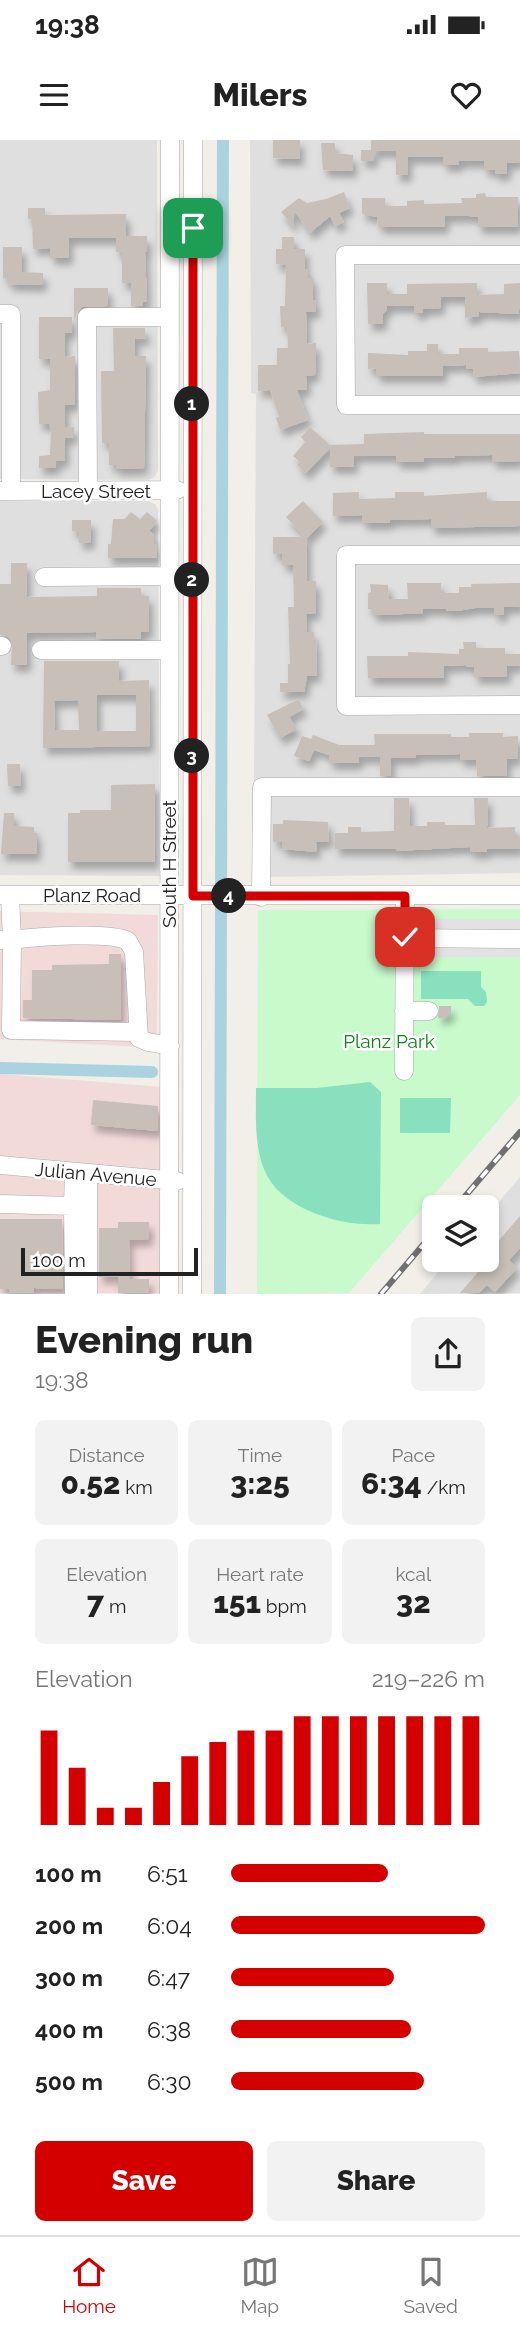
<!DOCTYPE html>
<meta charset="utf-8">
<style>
:root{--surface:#fff;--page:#f2f2f2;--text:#222;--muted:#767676;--line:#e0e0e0;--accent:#d40000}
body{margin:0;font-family:Raleway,sans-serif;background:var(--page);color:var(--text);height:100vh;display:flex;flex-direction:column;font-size:26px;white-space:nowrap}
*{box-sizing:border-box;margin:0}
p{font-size:23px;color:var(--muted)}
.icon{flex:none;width:38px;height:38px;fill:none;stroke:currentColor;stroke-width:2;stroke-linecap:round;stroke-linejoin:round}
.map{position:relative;height:1154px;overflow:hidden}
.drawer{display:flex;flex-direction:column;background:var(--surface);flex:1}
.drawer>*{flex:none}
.controls{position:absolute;left:422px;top:1055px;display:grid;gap:14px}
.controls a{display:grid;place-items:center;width:77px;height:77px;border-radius:10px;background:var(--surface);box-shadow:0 4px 10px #0003;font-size:35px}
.scale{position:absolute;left:21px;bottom:18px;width:177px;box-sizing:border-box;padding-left:7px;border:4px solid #222;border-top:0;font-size:19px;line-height:24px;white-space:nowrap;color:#222;-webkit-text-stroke:5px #fff;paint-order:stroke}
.pin{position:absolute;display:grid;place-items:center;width:60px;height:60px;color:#fff;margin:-30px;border-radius:14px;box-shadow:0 4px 10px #0006}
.km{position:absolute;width:35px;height:35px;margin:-18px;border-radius:50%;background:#222;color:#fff;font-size:19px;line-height:35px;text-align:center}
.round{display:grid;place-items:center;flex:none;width:74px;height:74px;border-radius:10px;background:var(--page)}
.summary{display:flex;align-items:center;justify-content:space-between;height:119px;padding:0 35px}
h1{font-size:38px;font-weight:800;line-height:52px}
.stats{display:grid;grid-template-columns:repeat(3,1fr);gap:10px;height:119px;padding:7px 35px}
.stats div{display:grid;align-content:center;border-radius:10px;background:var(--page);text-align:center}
.stats b{font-size:30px;font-weight:800}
.stats small{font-size:19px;font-weight:400}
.stats p{font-size:19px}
.chart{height:196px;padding:14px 35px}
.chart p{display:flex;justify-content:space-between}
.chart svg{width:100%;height:126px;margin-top:7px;stroke:var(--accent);stroke-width:6}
.primary-button{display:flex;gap:14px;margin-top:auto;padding:14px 35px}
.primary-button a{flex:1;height:80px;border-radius:10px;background:var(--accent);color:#fff;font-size:28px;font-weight:800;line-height:80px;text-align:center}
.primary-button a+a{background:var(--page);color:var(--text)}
ul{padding:0 35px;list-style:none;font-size:23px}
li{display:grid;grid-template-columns:112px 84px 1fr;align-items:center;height:52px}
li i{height:18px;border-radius:9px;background:var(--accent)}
.status{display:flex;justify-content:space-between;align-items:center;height:49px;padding:0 35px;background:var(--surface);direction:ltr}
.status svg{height:19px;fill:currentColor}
header{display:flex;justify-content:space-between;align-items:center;height:91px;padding:0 35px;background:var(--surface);font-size:32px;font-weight:800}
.dock{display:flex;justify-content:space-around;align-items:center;height:98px;border-top:2px solid var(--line);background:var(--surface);font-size:19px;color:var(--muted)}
.dock a{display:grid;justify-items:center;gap:4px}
.dock .active{color:var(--accent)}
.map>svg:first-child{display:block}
</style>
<div class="status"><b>19:38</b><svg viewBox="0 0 49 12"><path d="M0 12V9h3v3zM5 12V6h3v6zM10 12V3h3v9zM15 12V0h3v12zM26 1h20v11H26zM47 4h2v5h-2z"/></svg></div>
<header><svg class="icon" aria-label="menu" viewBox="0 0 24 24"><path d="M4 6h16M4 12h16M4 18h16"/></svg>Milers<svg class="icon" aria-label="heart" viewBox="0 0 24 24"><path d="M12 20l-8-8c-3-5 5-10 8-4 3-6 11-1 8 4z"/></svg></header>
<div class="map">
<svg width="520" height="1154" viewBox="0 0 520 1154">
<defs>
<filter id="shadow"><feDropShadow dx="4" dy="7" stdDeviation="3.5" flood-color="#0004"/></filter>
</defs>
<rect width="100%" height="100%" fill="#f2efe9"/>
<path fill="#e0dfdf" d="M0,0H157L158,330L155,337L148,340L0,339Z
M250,0H520V640L254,641L256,254L251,253Z
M0,361H148L155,364L158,370L160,736L0,735Z
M520,652V733L266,737L267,653Z
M520,1037V1153L420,1154L448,1120H486L487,1076Z"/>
<path fill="#f2dad9" d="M0,771L158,775L157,908L0,899Z
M0,934L163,947L160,1153H0Z"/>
<path fill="#c8facc" d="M520,769V955L349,1153L257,1154L258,770Z"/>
<path fill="#88e0be" d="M421,831H481V847L486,852L487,862L484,866H475L468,859H421Z
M370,942L381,952L380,1084C341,1087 279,1069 264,1029C254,1004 256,975 256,948H317Z
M400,958H451L450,993H400Z"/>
<path fill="#e2e2e2" d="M400,775H417L414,777V793L428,795L432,779H520V817H433L428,807L412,808Z"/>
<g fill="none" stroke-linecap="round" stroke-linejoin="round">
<path stroke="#aad3df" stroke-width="12" d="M0,928L152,932
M220,1154L223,0"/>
</g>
<path fill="#c7bfb8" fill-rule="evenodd" filter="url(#shadow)" d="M273,0H300V19L273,18Z
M371,0H520V22L507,23V34H495V30H484V21H459V25H443V17H408V35H396V11H374V21H361V10H371Z
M321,3H335V13L353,15V31L323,30Z
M344,52L350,68L339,73L344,82L335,86L330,76L310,93L294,70V87L281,72L299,58L307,63L326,59Z
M485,53L486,57H518V87H478V77L469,76H445V87H378L377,77L362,74V58H385V66H407V61L424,60V64L462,63L461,58H476V54Z
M28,68H45V75L126,74V96H147V112H145L147,162H143V166H131V143H122V112H116V98H69V118H50V108L33,109L32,79H28Z
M282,97H294V109H305V129H308V138H313V160H316V172H306L307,204L316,203V219L315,235L306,236L307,250H297L308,280L280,290L276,278L279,277L270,250L258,251V225H277V208H288L287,187H281L280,166H285L286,125L276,124V109H282Z
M3,107H22V132L43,133V145L8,144V138H3Z
M367,143H387V154H407V144L477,143V155L504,154V144L520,143V166L518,174L479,172V176L465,178V157H441V168L423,169V173H414V166H387V170L383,174V184H368Z
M74,148H108V166L82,167L77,172L74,182Z
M39,177H72V193H65V217L75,216V265H65V287H74V297L65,298V321H56V328H39V316L50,315L51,289L49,284H39L38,252L50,250V219H39Z
M113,188H145L146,199H135V216H146L144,328L116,329V325H109V303H102L101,231H114Z
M427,204H438V214H459V208H488V212L519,211L520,233L473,237V229H466V225L443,226V236H376V228L368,229V213L408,215V211H427Z
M310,287L330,305L364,304V294L424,292V294H520V321L492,322V315L455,316V318H424V322H396V316H354V327H330V308L306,333L297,325L300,322L293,316L305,302L301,297Z
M359,352V359L395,358V352H424V356L487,352V361H520V386L431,388V379L390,380V383H362V375L333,376V353Z
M303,361L323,382L307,398V441H316V473L306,474L307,492H314V501H316L317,536H307L304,552H280V543H288V524H290L288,467H294L293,425H282V414H273V397H305L286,377Z
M131,372L140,379L147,372L157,381L149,391L154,395V404H157V418H108V404H111L113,379H124Z
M72,380H91V402L79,403V391H72Z
M11,423H27V457L97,456V448H141V456H149V492H141V499H96V492L27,493V525H11L12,501L7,496L0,495V444H11Z
M407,443H441V453H459V447H471V444L520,443V467H504V475H494V468H475L457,471H446V469H423V473L383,475H373V469H368V453L371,452L370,444L388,445L389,459H408Z
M463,502H476V508H505V514H520V526H507V537H474V527H466V525L444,526V538H368L367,516H408V512L459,514V509H464Z
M44,521H119V541L149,540L150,606L43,608ZM97,555H136V591H97ZM78,560L79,590H55L54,561Z
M299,559L303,569L289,577L297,589L280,598L267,575Z
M469,593H503V597L518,596V619H507V636H477L476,620H460V614L416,615V618H391V636H380V617H359V623H329V615L314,610L309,621L294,616L302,596L311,599L313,595L339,605H375L374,594H451V597H469Z
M7,624H20L21,646H8Z
M155,644V722H68V673H80V670H111V645Z
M394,658H409L410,686H427V682H445V685H475L474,658H488L487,688L515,687V697H520V709H487V712H470V707L396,711V709H335V693H348V687H361V692L394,691Z
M4,673H14V686L34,687V693H37V714H1Z
M283,680L328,682L329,702H316L317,712L282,709V702H273V684H283Z
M109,814H121V880L23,878V860H32V830H52V825L109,824Z
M439,866H451V875H447V878H438Z
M93,960L158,966V991L91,985Z
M520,1076V1108L509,1120L517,1128L495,1152L487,1145L479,1153H460L499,1108L495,1105Z
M0,1079H62L63,1149L34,1148L33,1153H9V1149H0Z
M118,1082H149V1099L129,1100L130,1139H149V1153H118V1137H99V1088H118Z"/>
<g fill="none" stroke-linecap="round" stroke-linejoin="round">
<defs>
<path id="minor" d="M520,115H345L346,265H520
M0,174H11V351
M0,351L177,350
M88,351L87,177H169
M520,415H346V566L520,565
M44,437L168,436
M0,506H2
M41,510H169
M0,755H520
M10,755L12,800C34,797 110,791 128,801L134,812L139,898L148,902L170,906
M261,757L262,647H520
M405,798L520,799
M0,800H12L11,890L137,892
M404,871H429
M404,931L405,756
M0,1025L177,1041
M88,1033V1154
M0,1064L73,1066L74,1032
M73,1066L74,1154
M169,1154L170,0
M192,1154L193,0"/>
</defs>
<use href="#minor" stroke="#a9a9a9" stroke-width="19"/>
<use href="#minor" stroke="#fff" stroke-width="18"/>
<defs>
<path id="rail" d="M455,1068L520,992
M381,1154L434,1092"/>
</defs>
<use href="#rail" stroke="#707070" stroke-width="6"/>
<use href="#rail" stroke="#fff" stroke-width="3.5" stroke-dasharray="10" stroke-linecap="butt"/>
</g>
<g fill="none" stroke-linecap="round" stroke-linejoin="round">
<defs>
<path id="route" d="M193,88V756H405V797"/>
</defs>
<use href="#route" stroke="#fff" stroke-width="14"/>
<use href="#route" stroke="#d40000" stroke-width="9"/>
</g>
<g text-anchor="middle" stroke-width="5" stroke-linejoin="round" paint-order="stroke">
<g font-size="19" fill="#222" stroke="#fff">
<text x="96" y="358">Lacey Street</text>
<text transform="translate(169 724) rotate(-90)" y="7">South H Street</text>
<text x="92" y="762">Planz Road</text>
<text transform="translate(96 1034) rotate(5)" y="7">Julian Avenue</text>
</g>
<g font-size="19" fill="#0c8416" stroke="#fff">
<text x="389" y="908">Planz Park</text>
</g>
</g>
</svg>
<div class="controls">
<a><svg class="icon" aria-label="layers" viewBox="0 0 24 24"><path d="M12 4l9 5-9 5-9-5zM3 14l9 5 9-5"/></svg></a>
</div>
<div class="scale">100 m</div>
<div class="pin" style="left:193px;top:88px;background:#1e9e55"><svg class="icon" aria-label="arrive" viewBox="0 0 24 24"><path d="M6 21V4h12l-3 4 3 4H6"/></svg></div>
<div class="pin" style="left:405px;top:797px;background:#d93025"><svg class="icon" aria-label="check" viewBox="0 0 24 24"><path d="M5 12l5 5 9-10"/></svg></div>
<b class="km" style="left:192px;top:264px">1</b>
<b class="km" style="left:192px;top:440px">2</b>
<b class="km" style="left:192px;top:616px">3</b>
<b class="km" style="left:229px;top:756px">4</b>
</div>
<section class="drawer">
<div class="summary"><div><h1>Evening run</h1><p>19:38</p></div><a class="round"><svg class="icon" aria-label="share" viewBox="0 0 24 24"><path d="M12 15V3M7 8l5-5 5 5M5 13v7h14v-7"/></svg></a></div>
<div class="stats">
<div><p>Distance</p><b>0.52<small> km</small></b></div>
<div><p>Time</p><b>3:25</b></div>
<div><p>Pace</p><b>6:34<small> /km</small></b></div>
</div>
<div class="stats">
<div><p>Elevation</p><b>7<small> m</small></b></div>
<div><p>Heart rate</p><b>151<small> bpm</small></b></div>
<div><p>kcal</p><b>32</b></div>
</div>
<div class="chart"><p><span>Elevation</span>219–226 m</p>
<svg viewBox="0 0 160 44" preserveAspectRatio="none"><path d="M5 44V11M15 44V24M25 44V38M35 44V38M45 44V29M55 44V20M65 44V15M75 44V11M85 44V11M95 44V6M105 44V6M115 44V6M125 44V6M135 44V6M145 44V6M155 44V6"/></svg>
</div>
<ul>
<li><b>100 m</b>6:51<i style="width:62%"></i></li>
<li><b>200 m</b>6:04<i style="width:100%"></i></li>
<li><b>300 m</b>6:47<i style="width:64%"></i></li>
<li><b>400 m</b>6:38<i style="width:71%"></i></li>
<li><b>500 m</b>6:30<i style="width:76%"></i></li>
</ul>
<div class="primary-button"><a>Save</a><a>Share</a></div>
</section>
<nav class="dock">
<a class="active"><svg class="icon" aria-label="home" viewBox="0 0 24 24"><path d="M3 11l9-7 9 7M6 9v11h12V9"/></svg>Home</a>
<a><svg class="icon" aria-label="map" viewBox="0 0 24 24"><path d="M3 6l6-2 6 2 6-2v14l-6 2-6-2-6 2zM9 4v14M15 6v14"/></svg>Map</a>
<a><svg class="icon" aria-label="saved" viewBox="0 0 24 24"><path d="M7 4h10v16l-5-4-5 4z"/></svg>Saved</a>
</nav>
